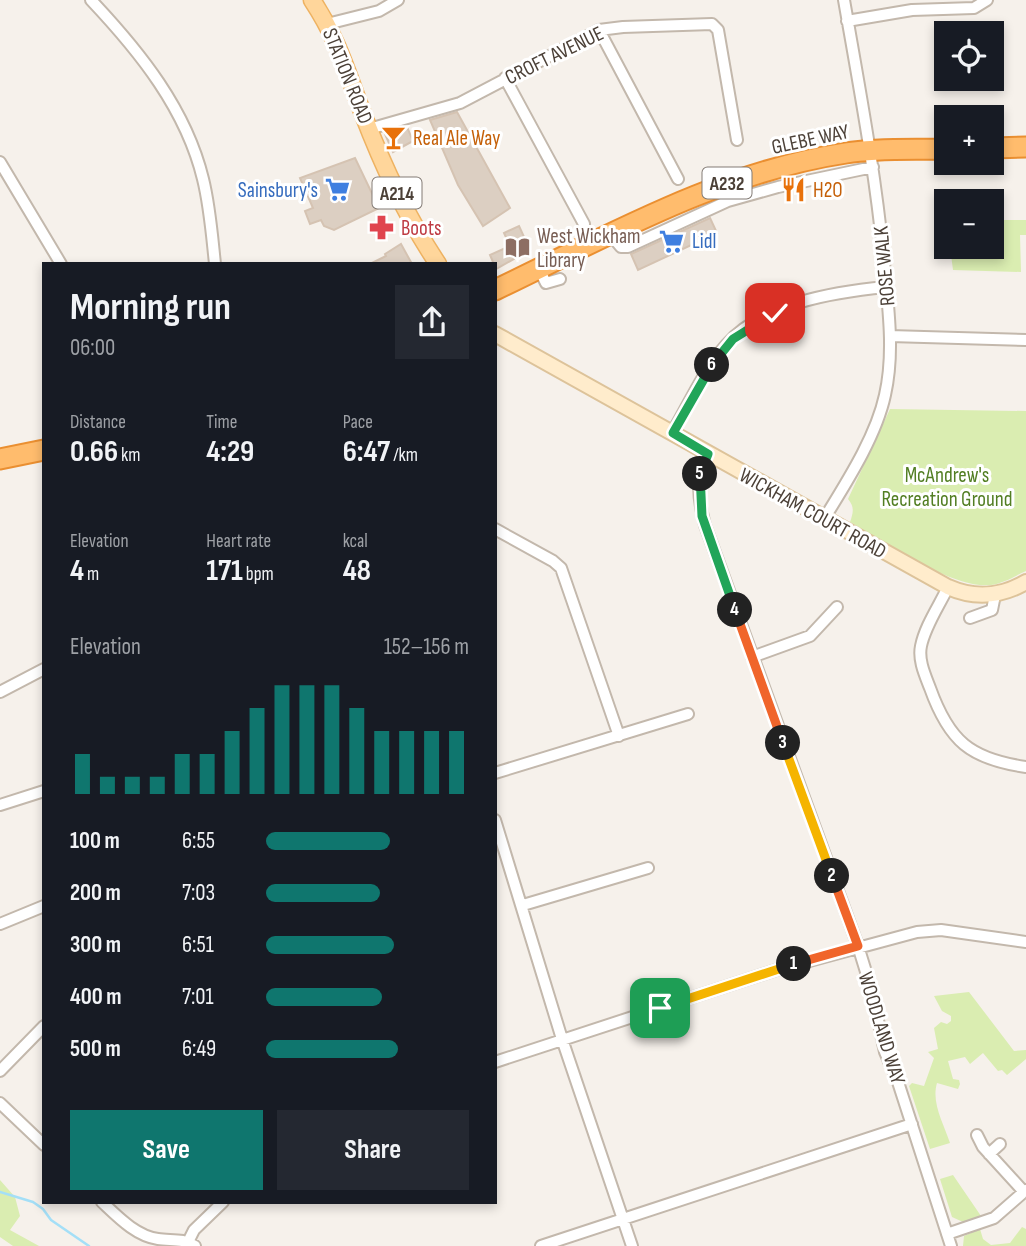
<!DOCTYPE html>
<meta charset="utf-8">
<style>
:root{--surface:#171b24;--page:#242831;--text:#f1f3f6;--muted:#9ea1a6;--accent:#0f766e}
body{margin:0;font-family:"Sofia Sans Condensed",sans-serif;background:var(--page);color:var(--text);height:100vh;display:flex;flex-direction:column;font-size:26px;white-space:nowrap}
*{box-sizing:border-box;margin:0}
p{font-size:23px;color:var(--muted)}
.icon{flex:none;width:38px;height:38px;fill:none;stroke:currentColor;stroke-width:2;stroke-linecap:round;stroke-linejoin:round}
.map{position:relative;flex:1;overflow:hidden}
.sheet{position:absolute;left:42px;top:262px;width:455px;height:942px;display:flex;flex-direction:column;background:var(--surface);border-radius:0px;box-shadow:0 4px 10px #0003}
.sheet>*{flex:none}
.tools{position:absolute;left:934px;top:21px;display:grid;gap:14px}
.tools a{display:grid;place-items:center;width:70px;height:70px;border-radius:0px;background:var(--surface);box-shadow:0 4px 10px #0003;font-size:35px}
.pin{position:absolute;display:grid;place-items:center;width:60px;height:60px;color:#fff;margin:-30px;border-radius:14px;box-shadow:0 4px 10px #0006}
.km{position:absolute;width:35px;height:35px;margin:-18px;border-radius:50%;background:#222;color:#fff;font-size:19px;line-height:35px;text-align:center}
.round{display:grid;place-items:center;flex:none;width:74px;height:74px;border-radius:0px;background:var(--page)}
.summary{display:flex;align-items:center;justify-content:space-between;height:119px;padding:0 28px}
h1{font-size:38px;font-weight:700;line-height:52px}
.stats{display:grid;grid-template-columns:repeat(3,1fr);gap:10px;height:119px;padding:7px 28px}
.stats div{display:grid;align-content:center}
.stats b{font-size:30px;font-weight:700}
.stats small{font-size:19px;font-weight:400}
.stats p{font-size:19px}
.chart{height:196px;padding:14px 28px}
.chart p{display:flex;justify-content:space-between}
.chart svg{width:100%;height:126px;margin-top:7px;stroke:var(--accent);stroke-width:6}
.button{display:flex;gap:14px;margin-top:auto;padding:14px 28px}
.button a{flex:1;height:80px;border-radius:0px;background:var(--accent);color:#fff;font-size:28px;font-weight:700;line-height:80px;text-align:center}
.button a+a{background:var(--page);color:var(--text)}
ul{padding:0 28px;list-style:none;font-size:23px}
li{display:grid;grid-template-columns:112px 84px 1fr;align-items:center;height:52px}
li i{height:18px;border-radius:9px;background:var(--accent)}
.map>svg:first-child{display:block}
</style>
<div class="map">
<svg width="1026" height="1246" viewBox="0 0 1026 1246">
<rect width="100%" height="100%" fill="#f6f1eb"/>
<path fill="#daedb1" d="M992,220H1026V235H1020L1021,272L953,270L950,247H992Z
M890,409L1026,411V571C1015,576 1004,583 991,585C954,590 883,541 850,522C853,513 855,507 848,499Z
M969,992L1014,1051L1026,1050V1059L1007,1075L1002,1070L998,1071L983,1053L970,1064L965,1057L948,1061L953,1079L959,1080L960,1084L958,1089L937,1083C931,1103 944,1124 950,1143L930,1149L909,1086L912,1083L924,1086L934,1058L928,1052L938,1049L934,1028L941,1022L947,1024L951,1021V1016L942,1011L934,996Z
M953,1175L981,1216L963,1222L952,1217L940,1179Z
M0,1180L15,1197L20,1216L10,1230L39,1246H13L0,1237Z
M1022,1227L1026,1229V1246H963L964,1236L980,1229L983,1239L991,1245L1010,1243Z"/>
<g fill="none" stroke-linecap="round" stroke-linejoin="round">
<path stroke="#a4dff7" stroke-width="2.5" d="M0,1192L33,1202L43,1209L51,1220L89,1246"/>
</g>
<path fill="#dccfc2" stroke="#d5c3b2" stroke-width="2" d="M457,112L510,208L483,226L458,185L430,120Z
M407,127L413,141L393,152L385,134Z
M355,158L379,208L334,230L324,226L321,220L310,224L305,211L313,208L300,178Z
M710,218L717,233L638,270L631,254Z
M519,226L530,250L496,269L490,255L510,246L504,233Z
M401,244L412,264H370L386,256L385,254Z"/>
<g fill="none" stroke-linecap="round" stroke-linejoin="round">
<defs>
<path id="street" d="M91,0C140,52 186,109 203,179C210,207 212,236 215,264
M847,21L912,10L974,8L987,0
M327,24L379,11L398,0
M599,30L678,179
M505,78L584,224
M369,129L460,103L599,30L623,27L712,24L718,30L737,140
M0,162L61,264
M611,235L621,247H628L728,201L778,187L873,167
M539,269L546,283L560,279
M890,336L1026,340
M672,433C689,404 704,370 726,345C763,303 834,292 886,287
M708,454C694,474 699,503 705,525L858,946L871,988L885,1052L898,1082L951,1246
M824,519C846,483 876,437 885,395C894,356 889,313 885,273C877,181 860,91 844,0
M495,529L553,561L561,568L619,736
M948,587C939,606 925,626 921,646C918,660 925,675 930,688C949,741 970,759 1026,767
M970,618L992,610L995,595
M752,657L810,636L837,607
M0,692L44,669
M495,773L688,714
M0,805L44,791
M495,820L562,1039L632,1246
M523,905L648,868
M0,924L44,906
M495,1062L776,970L917,932L941,930L1026,942
M0,1071L44,1026
M0,1103L44,1145
M977,1135L983,1147L1024,1192
M989,1154L1000,1144
M102,1202C118,1217 136,1236 158,1239C171,1241 183,1238 195,1246
M947,1234L994,1218L1026,1190
M188,1242L194,1230L223,1202
M541,1246L912,1124"/>
<path id="secondary" d="M495,334L948,587C975,599 1000,597 1026,582"/>
<path id="primary" d="M312,0C339,41 346,70 363,114C383,166 407,218 438,264"/>
<path id="highway" d="M992,148L1026,147
M495,290C608,236 720,172 846,153C879,148 913,150 947,149
M0,459L44,450"/>
</defs>
<use href="#street" stroke="#c3b8ac" stroke-width="14"/>
<use href="#secondary" stroke="#ddc39a" stroke-width="18"/>
<use href="#primary" stroke="#eeb261" stroke-width="19"/>
<use href="#highway" stroke="#ea8f31" stroke-width="23"/>
<use href="#street" stroke="#fff" stroke-width="10"/>
<use href="#secondary" stroke="#ffeccc" stroke-width="14"/>
<use href="#primary" stroke="#ffd69b" stroke-width="16"/>
<use href="#highway" stroke="#ffbc6d" stroke-width="19"/>
</g>
<g fill="none" stroke-linecap="round" stroke-linejoin="round">
<defs>
<path id="split-1" d="M660,1008L794,964"/>
<path id="split-2" d="M794,964L858,946L832,876"/>
<path id="split-3" d="M783,743L832,876"/>
<path id="split-4" d="M735,610L783,743"/>
<path id="split-5" d="M700,474L702,516L735,610"/>
<path id="split-6" d="M700,474L708,454L673,433L712,365"/>
<path id="split-7" d="M712,365L733,339L775,313"/>
</defs>
<use href="#split-1" stroke="#fff" stroke-width="14"/>
<use href="#split-2" stroke="#fff" stroke-width="14"/>
<use href="#split-3" stroke="#fff" stroke-width="14"/>
<use href="#split-4" stroke="#fff" stroke-width="14"/>
<use href="#split-5" stroke="#fff" stroke-width="14"/>
<use href="#split-6" stroke="#fff" stroke-width="14"/>
<use href="#split-7" stroke="#fff" stroke-width="14"/>
<use href="#split-1" stroke="#f5b400" stroke-width="9"/>
<use href="#split-2" stroke="#f0652b" stroke-width="9"/>
<use href="#split-3" stroke="#f5b400" stroke-width="9"/>
<use href="#split-4" stroke="#f0652b" stroke-width="9"/>
<use href="#split-5" stroke="#22a559" stroke-width="9"/>
<use href="#split-6" stroke="#22a559" stroke-width="9"/>
<use href="#split-7" stroke="#22a559" stroke-width="9"/>
</g>
<defs>
<symbol id="bar-bare" viewBox="-9 -9 18 18"><path d="M-6-5H6L.8 .8V4.5H3.5V6h-7V4.5H-.8V.8Z" fill="#e8710a" stroke="#fff" stroke-width="2.5" paint-order="stroke"/></symbol>
<symbol id="supermarket-bare" viewBox="-9 -9 18 18"><path d="M-6-5.5h2.5l.6 2H6L4.5 2H-2.5L-4.4-4H-6ZM-1.5 3.2a1.3 1.3 0 1 0 .1 0ZM3 3.2a1.3 1.3 0 1 0 .1 0Z" fill="#3f7fe0" stroke="#fff" stroke-width="2.5" paint-order="stroke"/></symbol>
<symbol id="restaurant-bare" viewBox="-9 -9 18 18"><path d="M-5-6h1v4h1v-4h1v4h1v-4h1v5L-1.5 .5V6h-2V.5L-5-1ZM5-6V6H3V1.5H1.5Q1.5-4 5-6Z" fill="#e8710a" stroke="#fff" stroke-width="2.5" paint-order="stroke"/></symbol>
<symbol id="pharmacy-bare" viewBox="-9 -9 18 18"><path d="M-2-6h4v4h4v4h-4v4h-4v-4h-4v-4h4Z" fill="#e0444e" stroke="#fff" stroke-width="2.5" paint-order="stroke"/></symbol>
<symbol id="library-bare" viewBox="-9 -9 18 18"><path d="M-6-4Q-3-5.5-.7-3.5V5Q-3 3-6 4ZM6-4Q3-5.5 .7-3.5V5Q3 3 6 4Z" fill="#8d6e63" stroke="#fff" stroke-width="2.5" paint-order="stroke"/></symbol>
</defs>
<g fill-rule="evenodd">
<use href="#bar-bare" x="376" y="120" width="35" height="35"/>
<use href="#supermarket-bare" x="320" y="172" width="35" height="35"/>
<use href="#restaurant-bare" x="776" y="172" width="35" height="35"/>
<use href="#pharmacy-bare" x="364" y="210" width="35" height="35"/>
<use href="#supermarket-bare" x="654" y="224" width="35" height="35"/>
<use href="#library-bare" x="500" y="230" width="35" height="35"/>
</g>
<g text-anchor="middle" stroke-width="6" stroke-linejoin="round" paint-order="stroke">
<g fill="#fff" stroke="#827a74" stroke-width="2">
<rect x="702.5" y="167.5" width="49" height="31" rx="5"/>
<rect x="372.5" y="177.5" width="49" height="31" rx="5"/>
</g>
<g font-size="19" font-weight="bold" fill="#4c4138">
<text x="727" y="190">A232</text>
<text x="397" y="200">A214</text>
</g>
<g font-size="21" fill="#4c4138" stroke="#fff">
<text transform="translate(554 55) rotate(-26)" y="7">CROFT AVENUE</text>
<text transform="translate(348 76) rotate(68)" y="7">STATION ROAD</text>
<text transform="translate(810 139) rotate(-12)" y="7">GLEBE WAY</text>
<text transform="translate(884 266) rotate(-95)" y="7">ROSE WALK</text>
<text transform="translate(813 513) rotate(29)" y="7">WICKHAM COURT ROAD</text>
<text transform="translate(882 1028) rotate(73)" y="7">WOODLAND WAY</text>
</g>
<g font-size="21" fill="#c56008" stroke="#fff" text-anchor="start">
<text x="413" y="145">Real Ale Way</text>
<text x="813" y="197">H2O</text>
</g>
<g font-size="21" fill="#366cbe" stroke="#fff" text-anchor="end">
<text x="318" y="197">Sainsbury's</text>
<text x="692" y="248" text-anchor="start">Lidl</text>
</g>
<g font-size="21" fill="#be3a42" stroke="#fff" text-anchor="start">
<text x="401" y="235">Boots</text>
</g>
<g font-size="21" fill="#785e54" stroke="#fff" text-anchor="start">
<text x="537" y="243">West Wickham<tspan x="537" dy="24">Library</tspan></text>
</g>
<g font-size="21" fill="#527e23" stroke="#fff">
<text x="947" y="482">McAndrew's<tspan x="947" dy="24">Recreation Ground</tspan></text>
</g>
</g>
</svg>
<div class="tools">
<a><svg class="icon" aria-label="locate" viewBox="0 0 24 24"><circle cx="12" cy="12" r="6"/><path d="M12 2v4M12 18v4M2 12h4M18 12h4"/></svg></a>
<a>+</a>
<a>−</a>
</div>
<div class="pin" style="left:660px;top:1008px;background:#1e9e55"><svg class="icon" aria-label="arrive" viewBox="0 0 24 24"><path d="M6 21V4h12l-3 4 3 4H6"/></svg></div>
<div class="pin" style="left:775px;top:313px;background:#d93025"><svg class="icon" aria-label="check" viewBox="0 0 24 24"><path d="M5 12l5 5 9-10"/></svg></div>
<b class="km" style="left:794px;top:964px">1</b>
<b class="km" style="left:832px;top:876px">2</b>
<b class="km" style="left:783px;top:743px">3</b>
<b class="km" style="left:735px;top:610px">4</b>
<b class="km" style="left:700px;top:474px">5</b>
<b class="km" style="left:712px;top:365px">6</b>
<section class="sheet">
<div class="summary"><div><h1>Morning run</h1><p>06:00</p></div><a class="round"><svg class="icon" aria-label="share" viewBox="0 0 24 24"><path d="M12 15V3M7 8l5-5 5 5M5 13v7h14v-7"/></svg></a></div>
<div class="stats">
<div><p>Distance</p><b>0.66<small> km</small></b></div>
<div><p>Time</p><b>4:29</b></div>
<div><p>Pace</p><b>6:47<small> /km</small></b></div>
</div>
<div class="stats">
<div><p>Elevation</p><b>4<small> m</small></b></div>
<div><p>Heart rate</p><b>171<small> bpm</small></b></div>
<div><p>kcal</p><b>48</b></div>
</div>
<div class="chart"><p><span>Elevation</span>152–156 m</p>
<svg viewBox="0 0 160 44" preserveAspectRatio="none"><path d="M5 44V30M15 44V38M25 44V38M35 44V38M45 44V30M55 44V30M65 44V22M75 44V14M85 44V6M95 44V6M105 44V6M115 44V14M125 44V22M135 44V22M145 44V22M155 44V22"/></svg>
</div>
<ul>
<li><b>100 m</b>6:55<i style="width:61%"></i></li>
<li><b>200 m</b>7:03<i style="width:56%"></i></li>
<li><b>300 m</b>6:51<i style="width:63%"></i></li>
<li><b>400 m</b>7:01<i style="width:57%"></i></li>
<li><b>500 m</b>6:49<i style="width:65%"></i></li>
</ul>
<div class="button"><a>Save</a><a>Share</a></div>
</section>
</div>
